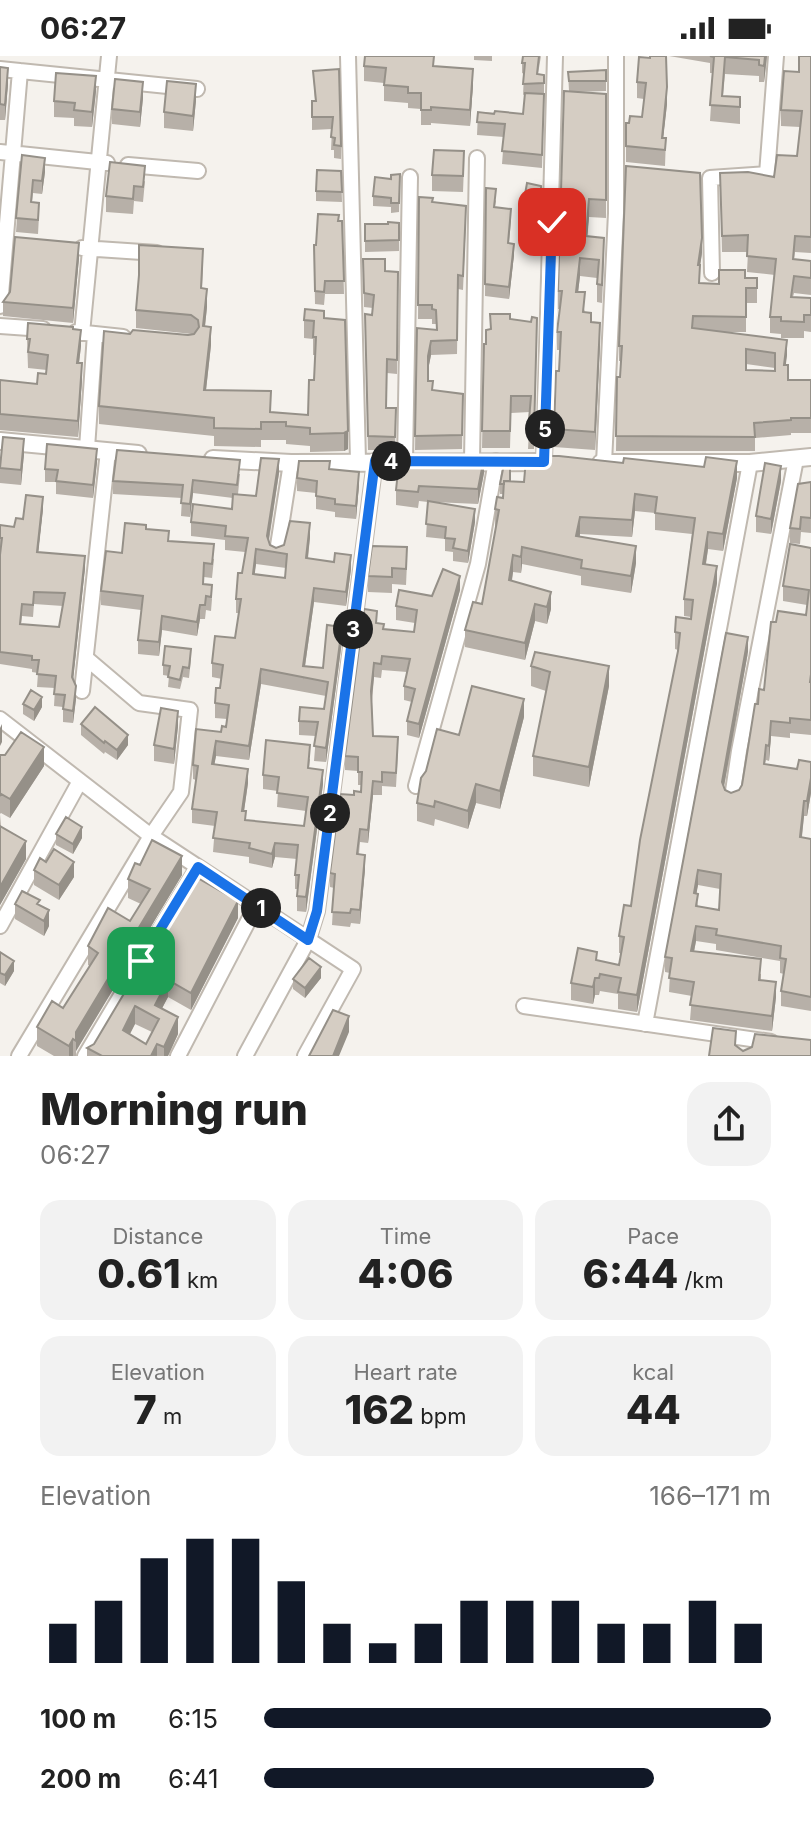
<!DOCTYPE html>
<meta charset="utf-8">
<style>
:root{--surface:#fff;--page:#f2f2f2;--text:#222;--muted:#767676;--accent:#111827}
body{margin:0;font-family:Inter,sans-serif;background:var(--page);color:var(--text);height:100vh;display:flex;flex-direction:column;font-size:30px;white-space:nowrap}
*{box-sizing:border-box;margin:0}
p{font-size:26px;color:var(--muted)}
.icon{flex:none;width:44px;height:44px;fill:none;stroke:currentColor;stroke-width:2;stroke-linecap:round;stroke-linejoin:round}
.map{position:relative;height:1000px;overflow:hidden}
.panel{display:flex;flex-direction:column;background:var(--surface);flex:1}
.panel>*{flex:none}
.pin{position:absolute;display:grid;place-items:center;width:68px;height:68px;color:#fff;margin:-34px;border-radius:16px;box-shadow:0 4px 12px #0006}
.km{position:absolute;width:40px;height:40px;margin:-20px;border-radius:50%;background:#222;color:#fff;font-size:22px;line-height:40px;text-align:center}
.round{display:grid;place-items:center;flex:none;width:84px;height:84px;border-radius:24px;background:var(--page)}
.summary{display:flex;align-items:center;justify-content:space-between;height:136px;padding:0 40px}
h1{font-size:44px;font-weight:800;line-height:60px}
.figures{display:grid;grid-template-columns:repeat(3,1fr);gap:12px;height:136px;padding:8px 40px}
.figures div{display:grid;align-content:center;border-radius:20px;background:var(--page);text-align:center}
.figures b{font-size:40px;font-weight:800}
.figures small{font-size:22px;font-weight:400}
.figures p{font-size:22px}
.chart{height:224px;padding:16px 40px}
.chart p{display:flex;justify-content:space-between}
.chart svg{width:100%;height:144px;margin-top:8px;stroke:var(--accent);stroke-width:6}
ul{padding:0 40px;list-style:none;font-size:26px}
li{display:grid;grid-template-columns:128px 96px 1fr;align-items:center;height:60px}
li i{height:20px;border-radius:10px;background:var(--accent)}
.status{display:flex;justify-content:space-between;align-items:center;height:56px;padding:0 40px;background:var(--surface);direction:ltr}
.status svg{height:22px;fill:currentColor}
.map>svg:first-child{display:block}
</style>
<div class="status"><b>06:27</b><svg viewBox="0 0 49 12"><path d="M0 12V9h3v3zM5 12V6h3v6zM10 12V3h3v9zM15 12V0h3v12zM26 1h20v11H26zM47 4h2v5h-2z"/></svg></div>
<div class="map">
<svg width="811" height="1000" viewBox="0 0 811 1000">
<rect width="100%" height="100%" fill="#f5f2ed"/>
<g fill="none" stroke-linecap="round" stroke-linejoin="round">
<defs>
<path id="minor" d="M348,0L358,405
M0,13L197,33
M0,96L107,107
M128,109L198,115
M82,192L157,197
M712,217L710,122L767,118L776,0
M0,250L20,15
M0,270L43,273
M76,276L123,281
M82,277L109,0
M87,392L95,278
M405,405L410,121
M472,405L477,102
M544,406L555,0
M604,407L616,157V0
M277,496L291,407
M82,635L108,395
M0,663L151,780L353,913L305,1000
M416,730L478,508L496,405
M732,742L739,695L796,403
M0,870L80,725
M524,950L771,986
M645,968L750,407
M19,1000L151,780L181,736L190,654L139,647L86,602
M85,1000L198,811
M178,1000L256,850
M245,1000L308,884L317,855L375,405"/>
<path id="tertiary" d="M0,385L138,398
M213,403L291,407L546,406
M601,407H750L811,401"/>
</defs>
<use href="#minor" stroke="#c0b9b0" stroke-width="18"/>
<use href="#tertiary" stroke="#c0b9b0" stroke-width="20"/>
<use href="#minor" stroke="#fff" stroke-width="14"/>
<use href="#tertiary" stroke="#fff" stroke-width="16"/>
</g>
<path fill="#b7b0a8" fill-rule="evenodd" d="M474,0H492V5L474,4Z
M541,0L538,18L544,19V37L537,38H544L542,112L502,108L504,81L477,79L478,56L523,58L525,38L523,39L524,18L522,17V7Z
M669,0H767L764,26H759V20L725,18L723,40L740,41V68L710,65L713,17H710V7Z
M811,0V197L795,196L794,204L811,205V239L794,237L793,241L811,242V276L804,275V282H781V278L770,277V261L775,219L747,216L748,196H722L720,117L774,121L797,100L800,71L781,70V54L799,16Z
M650,2L667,48L663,82H666L665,110L626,106V67H629L642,61L644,43L637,42V26Z
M364,10H434L473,29L470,70L431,67V69H421V53L408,52V47L384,45V27L364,25Z
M0,11L8,28L5,64H0Z
M339,13L341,90V103L334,102V94H331L332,73L312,74V45H315L313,15Z
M606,14V35L575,36L606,38V162L589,161L587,180L604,200L602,247L597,246V222L580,220L578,236L585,256L591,266L600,285L595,394L554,391L556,315H559L560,294H557V276L560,253H558V235L569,35L568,16Z
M96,35L92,71L74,70V62L54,61V45Z
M143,42L140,71L112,68V53Z
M196,44L193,75L164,72V56Z
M22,99L45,116L42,138L33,137L32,146L39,160L38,178L16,176Z
M464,110L463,136L432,135V119Z
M341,115L342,146L316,145V135Z
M400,118L399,156L391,157V151L373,150V140L391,123Z
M145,125L143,146L134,145L133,158L106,156V140Z
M541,130V164L523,161V150Z
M486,132L496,145L495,151L511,165L509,187L514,199L509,243L485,240Z
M419,141L466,164L463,234L458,233L457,298L431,299L428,314V325L432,334L463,338L462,393L415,394L417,272L436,274V268H432V263H418Z
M338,165H342L344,238H325L324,249L315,248L314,189H316Z
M399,167V195L365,196V168Z
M702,197L700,209V227L719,228L745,222H757V247H746V276H719L787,299L785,309L788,324H811V377H791V379L755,382V395H616L617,321H620L621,305H619V290ZM746,308L775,312V315L746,314Z
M79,202L73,267L3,260V246Z
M363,203L385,215L398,216L397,318L387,317L386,352H396L395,394H368L365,258L372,259L373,252L364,251Z
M203,211L202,232L207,251L205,270L211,289L206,334L271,356L308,359L314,324L315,299H313V283L304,282V264L324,262L348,393L344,395L310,396V390L286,388V384H261V391L214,390V380L99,368V350L130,278H192L136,272V254Z
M537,262L534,393H528L530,356L511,357L510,392H482L484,288H486L490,273L510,263L531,266Z
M73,273L81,290L79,307L82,323L78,381L0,374V324L37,328L46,318L47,314L28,312L27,283Z
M24,398L21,429L0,427V412Z
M546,405L737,422L723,495L708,493L706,508L717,527L637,956L618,953V938L600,935L599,939H595L593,948L571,944V927L597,904L619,909L621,897H619V880L631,850L678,594L675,593V576L691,563V561L684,560V543L692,478L655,474V457L635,455L632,481L580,478V481L636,507L631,537L581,529V520L522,508L521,517L513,516L512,525L551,553L547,568L535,565L525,604L465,591V574L482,548L496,470H495V453L503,442V438H500V428L510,425L524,426Z
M97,406L93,442L56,438V426H45V413Z
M330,413L359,429L356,463L335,461V456L316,453V437L297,435V422Z
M279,417L269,485L270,489L276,492L310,481L308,503L351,513L346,550L314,546L305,610L323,612L342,585L326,706L314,705L316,680L299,679V665L324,653L326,640L261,628L249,704L216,700L214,708L248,727L244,755L246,765L304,770L306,755L277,751L278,735L263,733V719L310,703L309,712L323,728L306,856L297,855V833H295V819L297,803L275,801L272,812L249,807V801L213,796L215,770L192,767V753L196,724L193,723V709L226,671L227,663L215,662V647L220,632L222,623L212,621V607L235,582L239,557H236V543L242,517L245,496L225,494V484L191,480V466L232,453L233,442L193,437L190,461L181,460L182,442L113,438V425L240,418L238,438L256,440ZM256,508L286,512L285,522L254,519Z
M484,417L478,448L433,446L475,466L468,507L453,505V496L445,495V483L426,481L428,446L419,445L418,452L396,449V434Z
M781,425L771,478L756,476V460Z
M811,426V477L801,476L800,488L790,487V472Z
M43,453L38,496L85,512L73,624L76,643L73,667L63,666V651L54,650L55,632L37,631L38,617L32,616V613L0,608V469L14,471L23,463ZM34,548L63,550L59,571L21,568L22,560L33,561Z
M146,473L169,485L214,503L212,522L204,521V528L212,543L211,555L206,554L205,563H200L197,580L162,574L159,600L138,598V584L141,554L101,549V535L122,497Z
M811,492V679L790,677V682L771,680L769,705L766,704L765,708L797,713L811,706V737L807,760H804L802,781L811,783V955L781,950V935L784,918L780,917V905L716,894V888L696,885L694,896L761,918V924L776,941L772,975L690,964L692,940L669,936L670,917L665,916V901L748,596L724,731L725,734L731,737L739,734L742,729L758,648L764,634L776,566L806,559L807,549L783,545V530ZM698,829L720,833L719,854L698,851L696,837Z
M407,507L406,529L392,528V537L368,536V520Z
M460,534L419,682L407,679V665L412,646L404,644V630L407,616L382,614L381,622L374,621L372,646L373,680L398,695L396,731L382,730V739H373L368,787L360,786L359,798L365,813L360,868L351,867L350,871L332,869L334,832L330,831V817L354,739L361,736V729H358V715L345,714V700L377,567L384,573L414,576L415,567L396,564V550Z
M191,603L189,622L183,621L180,633L168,631L169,620L163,619V609Z
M531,610L609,630L589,731L533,720V700L546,635L531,630Z
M23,648L42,651L34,665L23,658Z
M524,661L500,753L476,747L468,773L435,763L434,770L417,765V747L459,679Z
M81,668L128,689L117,704L105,696L104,698L81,679Z
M178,670L174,708L154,705V689Z
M0,699L44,710L10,762L1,757L0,758L1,770L26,803L0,849Z
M56,778L82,782L73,798L56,789Z
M46,806L74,821L59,844L34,829V814Z
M140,809L182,819L76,995V1000H54L37,990V971L63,952L90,910L88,909V890L130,865L141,848L128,842V823Z
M194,820L238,862L191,954L168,941L162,952L178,978L168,1000H87V992L94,988ZM135,968L152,976L146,988L130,978Z
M15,848L40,850L49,870L44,880L15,863Z
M0,896L14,915L5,930L0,927Z
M321,922L305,942L293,933V923Z"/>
<path fill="#959088" d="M765,0H767L764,26V10Z
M8,12V28L5,64V49Z
M473,13V29L470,70V54Z
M96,20V35L92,71V56Z
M143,26V42L140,71V56Z
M196,28V44L193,75V60Z
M667,31V48L662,93V82Z
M45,102V116L42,138V125Z
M589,143V161L586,198V180Z
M702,182V197L698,224V209Z
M79,187V202L73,267V252Z
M514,188V199L509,243V231Z
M580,202V220L576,254V236Z
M207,233V251L203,288V270Z
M600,267V285L595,394V376Z
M211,271V289L204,352V334Z
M81,274V290L77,323V307Z
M787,284V299L784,324V309Z
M431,285V299L428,314V300Z
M82,307V323L78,381V365Z
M348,375V393L344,395V377Z
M24,383V398L21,429V414Z
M97,393V406L93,442V429Z
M484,402V417L478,448V433Z
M279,403V417L267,494V480Z
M737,405V422L723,495V478Z
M781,410V425L771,478V463Z
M359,416V429L356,463V450Z
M193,424V437L190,461V448Z
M635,438V455L632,481V464Z
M43,441V453L37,509V496Z
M475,453V466L468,507V495Z
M580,461V478L576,497V480Z
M310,467V481L306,517V502Z
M708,476V493L703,525V508Z
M636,490V507L631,537V520Z
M522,491V508L521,517V501Z
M256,493V508L253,532V518Z
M351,499V513L346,550V536Z
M513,499V516L509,541V524Z
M85,500V512L72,634V621Z
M717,510V527L637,956V939Z
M460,520V534L419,682V668Z
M314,532V546L303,624V610Z
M551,536V553L547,568V551Z
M535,548V565L525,604V587Z
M200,549V563L197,580V566Z
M162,560V574L159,600V586Z
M342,571V585L326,706V692Z
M748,581V596L722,741V726Z
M374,607V621L371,649V635Z
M609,610V630L589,731V711Z
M261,613V628L249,704V690Z
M76,630V643L73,667V655Z
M42,641V651L34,665V654Z
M524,643V661L500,753V735Z
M178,655V670L174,708V693Z
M771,665V680L769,705V690Z
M2,668V686L0,690V672Z
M128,679V689L117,704V694Z
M216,685V700L212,722V708Z
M44,691V710L10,762V743Z
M248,713V727L242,769V755Z
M323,714V728L306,856V841Z
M811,722V737L807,760V745Z
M373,725V739L368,787V774Z
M476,728V747L468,773V755Z
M804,745V760L800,796V781Z
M82,771V782L73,798V788Z
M26,785V803L0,849V831Z
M275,787V801L272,812V798Z
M365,799V813L360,868V854Z
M182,800V819L76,995V1000V976Z
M74,806V821L59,844V829Z
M698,814V829L694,852V837Z
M238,845V862L191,954V937Z
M49,854V870L44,880V865Z
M696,870V885L691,910V895Z
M14,905V915L5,930V919Z
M321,911V922L305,942V932Z
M595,922V939L593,948V931Z
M168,924V941L157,962L155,949Z
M776,926V941L772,975V960Z
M135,950V968L123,991V974Z
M349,960V976L339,1000H333Z
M178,961V978L168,1000H164V991Z
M73,983V1000H69V990Z
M157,988V1000H151Z"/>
<path fill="#d5cdc3" stroke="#959088" stroke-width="2" fill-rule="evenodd" d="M365,0H434L433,10L473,13L470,54L431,51V54H421V37H408V31L384,29L386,12L364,10Z
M523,0H539L537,18L544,19V27L523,28L525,7H522Z
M650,0H666L667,31L662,82H666L665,94L626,90V67H629L630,60L642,61L646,27L637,26L639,1L650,2Z
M710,0H765L764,10L759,9V4L725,1L722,40L740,41V51L710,49L714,1Z
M799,0H811V181L795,180L793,203L811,205V222L794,220L791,241L811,242V259H804V266L781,265V261H770L776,203L747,200L748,179L722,180L720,117L748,116L774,121L777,99L797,100L802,55L781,54L784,15L799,16Z
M0,11L8,12L5,49L0,48Z
M339,13L341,90L334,89L335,82L331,81L333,61H312V45H316L313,15Z
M606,14V25H569L568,16Z
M56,17L96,20L92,56L74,54L75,47L54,45Z
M115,23L143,26L140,56L112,53Z
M167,25L196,28L193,60L164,56Z
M564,35L606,38V144L589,143L586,180L604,182L602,229L597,228L599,204L580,202L576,236H585L583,256L591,257V266L600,267L595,376L554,373L556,315H559L561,276H557L562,235H558Z
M525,37L544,38L542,99L502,95L505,68L477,66L478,56L494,58L495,55L523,58Z
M434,94L464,95L463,120L432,119Z
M22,99L45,102L42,125L33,124L31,146L39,147L38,164L16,162Z
M110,106L145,110L143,131L134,130L133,143L106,140Z
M626,110L700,117L702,182L698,209H700L699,227L719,228V214H745V222H757V232H746V261L693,260L692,272L787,284L784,309H788V324H811V362H791V364L754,367L755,381L616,380L617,321H620L622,290H619ZM746,293L775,297V315L746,314Z
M317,114L341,115L342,136L316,135Z
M400,118L399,147H391V142L373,140L375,121L391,123V119Z
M527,127L541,130V153L523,150Z
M486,132L496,133L494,151L511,153L508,187L514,188L509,231L485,228Z
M419,141L433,142L432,146L466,150L463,220L458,219L457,284L431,285L428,300V325H433L432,334L463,338L462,379L415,380L417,272L437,274L436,254L432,253V249H418Z
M318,158L339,159L338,165H342L344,225H325L324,236L315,235L314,189H316Z
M388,166L399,167V184L365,185V168H388Z
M15,181L79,187L73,252L3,246L10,236Z
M139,189L203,193L201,232L207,233L203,270L211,271L204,334L271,335L270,356L308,359L309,324H314L316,281H313L314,265L304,264L305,253L324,255V262L345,264L348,375L344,377L310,378V372L286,370V366H261V373L214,372V362L99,350L104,275L130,278L133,274L188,279L194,278L199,271L198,264L191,259L136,254L139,219Z
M363,203H385V215L398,216L397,304L387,303L386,352H396L395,381L368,380L365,258L372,259L374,239L364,237Z
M490,258H510V263L531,266L532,261L537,262L534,377L528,376L531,340H511L510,375H482L484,288H486V274L491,273Z
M28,267L73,271V273L81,274L77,307H82L78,365L0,358V324L37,328L38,317L46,318L48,299L28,296L30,283H27Z
M3,381L24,383L21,414L0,412Z
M47,388L97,393L93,429L56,425L58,414L45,413Z
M117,394L240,404L237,429L193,424L190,448L181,447L183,429L113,425Z
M547,400H559L623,407L624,402L704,411L706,401L737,405L723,478L708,476L703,508L717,510L637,939L618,936L621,922L600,918L599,922H595L593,931L571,927L578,892L597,896L596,904L619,909L624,881L619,880L624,849L631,850L640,784L678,595L680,577L675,576L676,561L691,563L693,544L684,543L695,462L655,457L657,441L635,438L632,464L580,461L576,480L636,490L631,520L581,512L582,504L522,491L521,501L513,499L509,524L551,536L547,551L535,548L525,587L465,574L473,546L482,548L499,454L495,453L497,441L503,442L504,425L524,426L526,403L546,405Z
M436,401L484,402L478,433L419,430L418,436L396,434L399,406L435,409Z
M261,402L279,403L267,480L270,489L276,492L284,489L290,465L310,467L306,502L334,506L335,497L351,499L346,536L314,532L303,610L323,612L327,569L342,571L326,692L314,690L318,666L299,665L300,651L324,653L328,626L261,613L249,690L216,685L212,708L248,713L242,755H246L245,764L304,770L308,741L277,737L279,721L263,719L266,684L310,689L308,712L323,714L306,841L297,840L299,819H295L298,789L275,787L272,798L249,792L250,787L213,782L217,756L192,753L198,710L193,709L196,673L221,676L222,670L226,671L229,649L215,647L216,632H220L223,609L212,607L215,580L235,582L241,543H236L238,517H242L248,482L225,480L226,470L191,466L193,448L232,453L233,438L256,440ZM256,493L287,498L285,522L253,518Z
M299,405H330L329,413L359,416L356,450L335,448V443L316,440L317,425L297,422Z
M765,407L781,410L771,463L756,460Z
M504,408H510V425H504V428H500Z
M811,426V462L801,461L800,473L790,472L798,428Z
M26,439L43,441L37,496L85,500L72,621L76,630L73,655L63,653L65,639L54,638L56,620L37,618L39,604H32V600L0,596V499L2,482H0V469L14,471L16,462L23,463ZM34,536L65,537L59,571L20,568L22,548L33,549Z
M428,445L475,453L468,495L453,492L455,483L445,482L446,471L426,468Z
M125,467L146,469V473L169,475L168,485L214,488L212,508L204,507L203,528L212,529L211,541L206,540L205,549H200L197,566L162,560L159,586L138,584L143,540L101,535L106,495L122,497Z
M790,488L811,492V618L810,626H811V664L790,662V667L771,665L769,690L766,689L764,708L797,713L799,704L811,706V722L807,745H804L800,781L811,783V941L781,935L786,903L780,902L781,890L716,879L717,873L696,870L691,895L761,903L759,924L776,926L772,960L690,949L694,926L669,922L672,902L665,901L726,577L748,581L722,726L725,734L731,737L739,734L742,729L755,648H758L759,633L764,634L771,566H776L778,555L806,559L809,534L783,530ZM698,814L721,818L719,854L696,850L698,838L694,837Z
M372,490L407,491L406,513L392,512V521L368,520Z
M443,513L460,520L419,668L407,665L415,633L404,630L410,603L382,600L381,608L374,607L371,635L373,680L398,681L396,717L382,716V726L373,725L368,774L360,773L357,798L365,799L360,854L351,853L350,857L332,856L335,818L330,817L340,738L354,739V735L361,736L362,716H358V701L345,700L364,553L377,555L376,567L384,568L383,573L414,576L417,554L396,550L399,534L432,540Z
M165,590L191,593L189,612L183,611L180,624L168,621L170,610L163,609Z
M535,596L609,610L589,711L533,700L550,616L531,610Z
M472,630L524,643L500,735L476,728L468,755L435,745L434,751L417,747L421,722L426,715L437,673L459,679Z
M31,634L42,641L34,654L23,648Z
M95,651L128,679L117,694L105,685L104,687L81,668Z
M161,652L178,655L174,693L154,689Z
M21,676L44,691L10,743L1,738L0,740V699H5Z
M66,761L82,771L73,788L56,778Z
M0,770L26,785L0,831Z
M152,784L182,800L76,976V985L73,983L69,990L37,971L52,945L63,952L98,897L88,890L108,852L130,865L150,833L128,823L135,807L140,809Z
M54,793L74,806L59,829L34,814L40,802L46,806Z
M194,820L238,845L191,937L168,924L155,949L178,961L164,991L157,988L151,1000H102L87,992L94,988ZM135,950L159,963L146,988L123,974Z
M22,835L40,844L37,848L49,854L44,865L15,848Z
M0,896L14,905L5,919L0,917Z
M309,902L321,911L305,932L293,923Z
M333,954L349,960L333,1000H309Z
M713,972L736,975L735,989L743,995L752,991L755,978L811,984V1000H709Z"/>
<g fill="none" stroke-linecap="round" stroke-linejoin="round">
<defs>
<path id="route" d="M141,905L198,811L308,884L317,855L375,405L544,406L552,166"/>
</defs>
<use href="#route" stroke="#fff" stroke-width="16"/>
<use href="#route" stroke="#1a73e8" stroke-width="10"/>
</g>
</svg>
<div class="pin" style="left:141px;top:905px;background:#1e9e55"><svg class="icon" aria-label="arrive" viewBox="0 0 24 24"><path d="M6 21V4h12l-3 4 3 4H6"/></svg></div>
<div class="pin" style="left:552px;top:166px;background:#d93025"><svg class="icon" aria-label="check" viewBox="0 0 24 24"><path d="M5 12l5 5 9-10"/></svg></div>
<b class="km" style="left:261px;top:852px">1</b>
<b class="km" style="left:330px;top:757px">2</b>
<b class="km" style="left:353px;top:573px">3</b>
<b class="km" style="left:391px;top:405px">4</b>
<b class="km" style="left:545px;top:373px">5</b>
</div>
<section class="panel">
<div class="summary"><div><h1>Morning run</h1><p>06:27</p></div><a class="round"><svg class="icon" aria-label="share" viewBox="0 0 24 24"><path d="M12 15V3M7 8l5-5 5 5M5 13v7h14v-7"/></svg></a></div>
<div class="figures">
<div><p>Distance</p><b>0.61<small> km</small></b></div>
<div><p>Time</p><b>4:06</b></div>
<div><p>Pace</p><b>6:44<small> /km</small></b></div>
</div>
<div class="figures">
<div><p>Elevation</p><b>7<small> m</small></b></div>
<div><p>Heart rate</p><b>162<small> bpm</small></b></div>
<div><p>kcal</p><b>44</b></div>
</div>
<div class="chart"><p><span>Elevation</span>166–171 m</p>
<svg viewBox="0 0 160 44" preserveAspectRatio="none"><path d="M5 44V32M15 44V25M25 44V12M35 44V6M45 44V6M55 44V19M65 44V32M75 44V38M85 44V32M95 44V25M105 44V25M115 44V25M125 44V32M135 44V32M145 44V25M155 44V32"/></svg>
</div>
<ul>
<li><b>100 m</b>6:15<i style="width:100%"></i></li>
<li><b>200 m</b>6:41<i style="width:77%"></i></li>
</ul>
</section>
